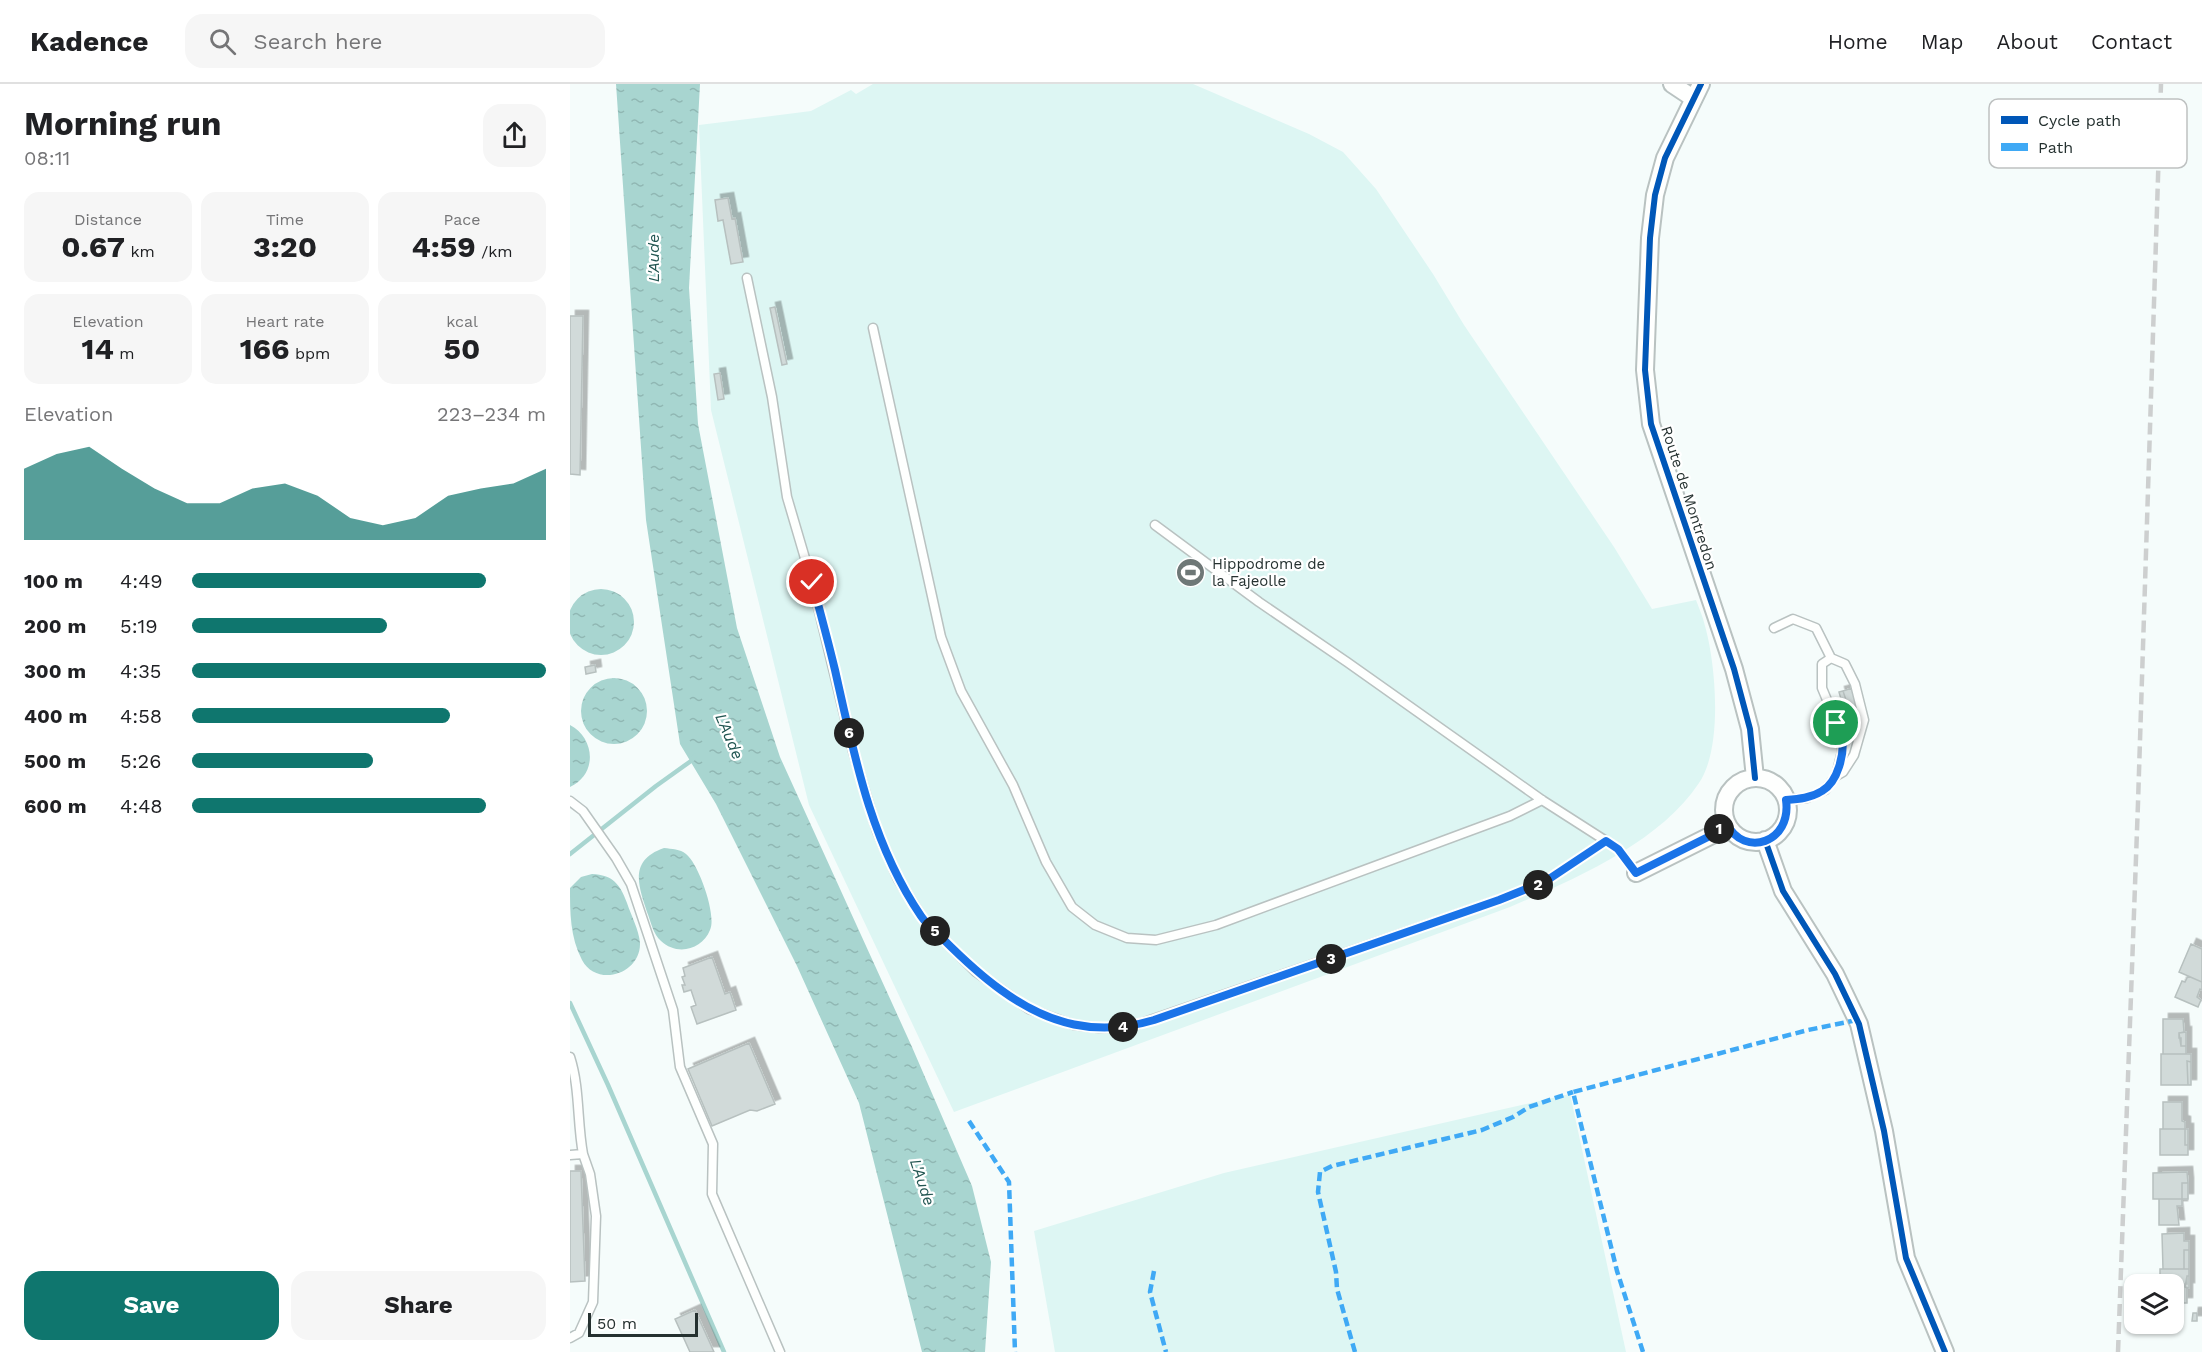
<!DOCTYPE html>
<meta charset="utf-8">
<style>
:root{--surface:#fff;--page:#f6f6f6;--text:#202124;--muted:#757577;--line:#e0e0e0;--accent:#0f766e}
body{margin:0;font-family:"Work Sans",sans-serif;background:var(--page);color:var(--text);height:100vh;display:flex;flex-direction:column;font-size:22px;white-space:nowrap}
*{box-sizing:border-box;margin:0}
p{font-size:20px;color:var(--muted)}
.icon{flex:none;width:33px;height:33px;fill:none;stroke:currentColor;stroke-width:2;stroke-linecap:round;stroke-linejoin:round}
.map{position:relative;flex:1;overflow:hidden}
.side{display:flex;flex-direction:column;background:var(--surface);width:570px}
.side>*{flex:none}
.buttons{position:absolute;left:1554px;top:1190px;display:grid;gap:12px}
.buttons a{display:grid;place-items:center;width:60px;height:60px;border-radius:12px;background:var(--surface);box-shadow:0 2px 4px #0004;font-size:30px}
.scale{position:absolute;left:18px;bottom:15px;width:110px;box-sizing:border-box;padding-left:6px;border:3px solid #253130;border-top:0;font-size:16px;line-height:21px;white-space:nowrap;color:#253130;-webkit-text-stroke:4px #fff;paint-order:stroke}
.pin{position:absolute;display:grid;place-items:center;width:51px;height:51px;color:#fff;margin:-26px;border:3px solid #fff;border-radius:50%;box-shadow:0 2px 6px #0007}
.km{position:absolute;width:30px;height:30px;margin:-15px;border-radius:50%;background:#222;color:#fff;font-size:16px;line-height:30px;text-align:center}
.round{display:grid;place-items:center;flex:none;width:63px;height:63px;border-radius:18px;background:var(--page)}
.head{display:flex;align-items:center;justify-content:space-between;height:102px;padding:0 24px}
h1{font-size:33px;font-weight:700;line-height:45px}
.metrics{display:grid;grid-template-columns:repeat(3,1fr);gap:9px;height:102px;padding:6px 24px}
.metrics div{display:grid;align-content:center;border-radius:15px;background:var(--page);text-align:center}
.metrics b{font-size:30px;font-weight:700}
.metrics small{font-size:16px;font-weight:400}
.metrics p{font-size:16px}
.chart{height:168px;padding:12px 24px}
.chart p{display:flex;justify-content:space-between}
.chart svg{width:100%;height:108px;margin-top:6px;fill:var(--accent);opacity:.7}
.action{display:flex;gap:12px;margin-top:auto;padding:12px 24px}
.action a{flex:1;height:69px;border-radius:18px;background:var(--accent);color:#fff;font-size:24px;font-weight:700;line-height:69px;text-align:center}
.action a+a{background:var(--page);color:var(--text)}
ul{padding:0 24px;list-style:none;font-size:20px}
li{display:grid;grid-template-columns:96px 72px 1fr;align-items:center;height:45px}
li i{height:15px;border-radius:8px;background:var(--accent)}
header{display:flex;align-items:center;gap:36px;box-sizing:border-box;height:84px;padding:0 30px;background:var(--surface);border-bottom:2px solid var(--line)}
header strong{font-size:28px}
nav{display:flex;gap:33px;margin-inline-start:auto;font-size:21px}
.search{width:420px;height:54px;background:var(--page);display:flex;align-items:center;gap:15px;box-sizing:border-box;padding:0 21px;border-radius:18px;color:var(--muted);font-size:22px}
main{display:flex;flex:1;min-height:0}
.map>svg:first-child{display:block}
</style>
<header>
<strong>Kadence</strong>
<div class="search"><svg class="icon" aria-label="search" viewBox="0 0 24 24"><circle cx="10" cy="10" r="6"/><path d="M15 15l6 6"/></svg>Search here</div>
<nav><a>Home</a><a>Map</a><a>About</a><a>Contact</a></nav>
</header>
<main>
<section class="side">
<div class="head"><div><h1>Morning run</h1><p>08:11</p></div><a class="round"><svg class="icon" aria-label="share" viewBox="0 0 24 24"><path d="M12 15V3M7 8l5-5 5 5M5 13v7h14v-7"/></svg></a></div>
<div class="metrics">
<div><p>Distance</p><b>0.67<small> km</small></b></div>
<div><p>Time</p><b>3:20</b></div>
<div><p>Pace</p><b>4:59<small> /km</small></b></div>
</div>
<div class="metrics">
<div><p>Elevation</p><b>14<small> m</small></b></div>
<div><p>Heart rate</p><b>166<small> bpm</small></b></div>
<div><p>kcal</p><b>50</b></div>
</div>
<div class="chart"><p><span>Elevation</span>223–234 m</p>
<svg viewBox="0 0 160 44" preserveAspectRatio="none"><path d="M0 44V15L10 9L20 6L30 15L40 23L50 29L60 29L70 23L80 21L90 26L100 35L110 38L120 35L130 26L140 23L150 21L160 15V44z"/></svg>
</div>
<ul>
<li><b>100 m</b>4:49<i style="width:83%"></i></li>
<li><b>200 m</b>5:19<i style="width:55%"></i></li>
<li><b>300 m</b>4:35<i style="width:100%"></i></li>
<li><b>400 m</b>4:58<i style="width:73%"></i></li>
<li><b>500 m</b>5:26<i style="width:51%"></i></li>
<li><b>600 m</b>4:48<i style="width:83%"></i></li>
</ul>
<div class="action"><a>Save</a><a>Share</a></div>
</section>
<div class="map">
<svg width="1632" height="1268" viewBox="0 0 1632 1268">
<defs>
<pattern id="water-ripples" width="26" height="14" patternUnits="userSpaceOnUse" patternTransform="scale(1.5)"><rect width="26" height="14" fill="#a8d5d0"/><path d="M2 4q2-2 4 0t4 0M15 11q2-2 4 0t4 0" fill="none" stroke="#90b7b3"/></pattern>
<filter id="shadow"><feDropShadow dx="5.5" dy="-5.5" stdDeviation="0" flood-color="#0004"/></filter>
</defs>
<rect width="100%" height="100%" fill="#f5fcfb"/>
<path fill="#ddf6f3" d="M303,0H623L739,50L773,68L806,105L863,190L894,241L1044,463L1082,525L1126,516C1129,524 1133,533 1135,542C1146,581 1153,664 1129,699C1089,759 1005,795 940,823L384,1028L239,721L141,326L129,41L241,27L281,6L286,10Z
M1000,1010L1056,1268H485L464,1147L654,1089Z"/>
<path fill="url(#water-ripples)" d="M46,0H130L119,204L128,340L167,544L210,673L342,963L402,1102L421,1178L415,1268H352L289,1019L227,882L146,720L110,660L76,436Z
M-2 538a33 33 0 1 1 66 0a33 33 0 1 1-66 0Z
M11 627a33 33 0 1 1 66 0a33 33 0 1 1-66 0Z
M0,641C25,654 28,690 0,703Z
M94,764C102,765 110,765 116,770C129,780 147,832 140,846C132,866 107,872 91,857C83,850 81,838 77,828C68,801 59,776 94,764Z
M22,790C43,791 50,800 57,819C61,831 69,846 70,859C71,890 27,904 12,876C0,853 0,828 0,804L11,793Z"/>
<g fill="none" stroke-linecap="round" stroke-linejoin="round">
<path stroke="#a8d5d0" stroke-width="4.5" d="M0,770L86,702L121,677L125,672
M0,919L38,1001L154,1268"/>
</g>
<path fill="#d1dad9" stroke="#b7c0bf" stroke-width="1.5" filter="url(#shadow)" d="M158,114L162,135L165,134L173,178L161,180L153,136L148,137L145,116Z
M205,223L217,280L212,281L200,224Z
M0,232H13L10,391L0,390Z
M150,289L154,315L148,316L144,290Z
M25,581L26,588L16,590L15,583Z
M1282,604L1287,624L1279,626L1273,622L1276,616L1273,607Z
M1273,607L1276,616L1273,622L1269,608Z
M1621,860L1632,865V898L1609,888Z
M142,873L155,910L160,908L166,926L127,940L121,923L126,921L121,906L114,908L112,901H115L112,893L115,892L113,884Z
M1618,892L1632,898V906L1630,905L1627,913L1631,916L1628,923L1605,913L1612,897L1615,898Z
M1593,935H1613L1614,948L1609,949V954H1611V962H1616V970H1593Z
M1616,948V962H1611L1609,949Z
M179,959L205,1020L187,1027L180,1026L142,1042L118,985Z
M1591,970H1621V978L1617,977L1618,1001H1591Z
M1617,977L1621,978V1001H1618Z
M1593,1018H1612V1037L1615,1038V1045H1593Z
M1590,1045H1615V1061H1618V1071H1590Z
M1615,1045H1618V1061H1615Z
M0,1087H11L15,1197L0,1198Z
M1617,1088L1618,1099H1612V1115H1583V1089Z
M1612,1099H1618V1115H1612Z
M1589,1115H1612V1122H1607L1609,1141H1589Z
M1614,1149V1157H1619V1166H1614V1185H1593L1592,1150Z
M1614,1166H1619V1185H1614Z
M1590,1185H1619V1192H1617V1200H1615V1203L1617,1204V1219H1604V1200H1590Z
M1617,1192H1619V1204L1615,1203Z
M125,1226L144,1268H120L105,1235Z
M1623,1229H1627V1237H1622Z"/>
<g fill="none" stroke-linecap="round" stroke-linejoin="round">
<defs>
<path id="lane" d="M177,194L202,313L217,413L242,498L283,667L307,747L328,795L353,835L406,888L459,925L504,941L529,944L560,943L929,816L976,797L1036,757L1048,765L1066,789
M303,244L371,553L391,607L443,701L476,778L502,823L525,841L557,854L586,856L646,841L940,732L972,716
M585,441L689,518L777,578L972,716L1036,757
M1204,544L1223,535L1246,544L1261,574
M1216,716L1237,714L1255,706L1266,692L1273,688L1284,671L1294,636L1285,600L1275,580L1261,574L1252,580V604L1272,652V668L1266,692
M0,717L13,727L46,774L61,800L103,926L110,983L143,1060L142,1110L210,1268
M0,973C10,1004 7,1038 13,1070
M0,1071L13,1070L20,1090L26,1132L23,1218L9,1249L0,1254"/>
<path id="street" d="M1102,0L1123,14
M1131,0L1095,74L1085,111L1080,154L1075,286L1081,340L1164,585L1180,645L1185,694
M1154 726a32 32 0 1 1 64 0a32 32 0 1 1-64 0Z
M1195,756L1213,807L1265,890L1289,940L1314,1047L1336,1174L1375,1268
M1066,789L1144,750L1157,740"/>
</defs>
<use href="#lane" stroke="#b9c2c1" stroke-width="11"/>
<use href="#street" stroke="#b9c2c1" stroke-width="20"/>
<use href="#lane" stroke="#fefffe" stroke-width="8"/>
<use href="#street" stroke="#fefffe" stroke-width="16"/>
<path stroke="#cdcfcf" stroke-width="4.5" stroke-dasharray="12 6" stroke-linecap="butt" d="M1548,1268L1568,719L1591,0"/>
<path stroke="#3fa9f5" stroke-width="4.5" stroke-dasharray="9 4.5" stroke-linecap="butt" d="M399,1037L439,1098L445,1268
M584,1187L580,1208L596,1268
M785,1268L767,1205L766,1188L748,1108L750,1088L762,1082L912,1046L943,1033L959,1023L1003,1008
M1073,1268L1047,1187L1003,1008L1238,946L1287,936"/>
<defs>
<path id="cycleway" d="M1131,0L1095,74L1085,111L1080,154L1075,286L1081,340L1164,585L1180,645L1185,694
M1195,756L1213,807L1265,890L1289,940L1314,1047L1336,1174L1375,1268"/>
</defs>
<use href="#cycleway" stroke="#fff" stroke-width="10"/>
<use href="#cycleway" stroke="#0057b8" stroke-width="6"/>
</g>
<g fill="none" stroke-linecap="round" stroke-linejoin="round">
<defs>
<path id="route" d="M242,498C250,527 258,557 265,586C284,671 301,759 351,832C357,841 366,848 373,855C392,874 410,891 431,906C479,941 527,953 584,936L929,816L976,797L1036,757L1048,765L1066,789L1144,750L1157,740C1174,774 1222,759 1216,716C1229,715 1241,714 1252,707C1268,698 1275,669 1272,652C1271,648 1267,643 1266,639"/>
</defs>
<use href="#route" stroke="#fff" stroke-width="12"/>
<use href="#route" stroke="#1a73e8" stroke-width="8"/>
</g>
<defs>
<symbol id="stadium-disc" viewBox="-11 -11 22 22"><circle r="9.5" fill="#6e7877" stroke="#fff"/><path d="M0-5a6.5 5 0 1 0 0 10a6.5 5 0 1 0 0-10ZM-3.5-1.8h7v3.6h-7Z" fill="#fff"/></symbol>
</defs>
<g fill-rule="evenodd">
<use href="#stadium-disc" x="604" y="472" width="33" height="33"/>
</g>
<g text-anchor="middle" stroke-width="4.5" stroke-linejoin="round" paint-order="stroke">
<g font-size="15" fill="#253130" stroke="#fff">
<text transform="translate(1119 414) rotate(72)" y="5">Route de Montredon</text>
</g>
<g font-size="15" fill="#253130" stroke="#fff" text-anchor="start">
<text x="642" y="485">Hippodrome de<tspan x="642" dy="17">la Fajeolle</tspan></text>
</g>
<g font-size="16" font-style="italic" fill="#225652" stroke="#fff">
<text transform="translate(83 174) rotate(-90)" y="6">L'Aude</text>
<text transform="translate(160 652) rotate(67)" y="6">L'Aude</text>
<text transform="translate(353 1098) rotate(72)" y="6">L'Aude</text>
</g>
</g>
<rect x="1419" y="15" width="198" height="69" rx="9" fill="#fff" stroke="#bec1c1" stroke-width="1.5"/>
<rect x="1431" y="32" width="27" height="8" fill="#0057b8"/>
<rect x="1431" y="59" width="27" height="8" fill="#3fa9f5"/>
<g font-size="16" fill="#253130">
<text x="1468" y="42">Cycle path</text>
<text x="1468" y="69">Path</text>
</g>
</svg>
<div class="buttons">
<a><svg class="icon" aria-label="layers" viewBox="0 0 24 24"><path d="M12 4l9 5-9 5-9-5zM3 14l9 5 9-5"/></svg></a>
</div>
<div class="scale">50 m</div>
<div class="pin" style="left:1266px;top:639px;background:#1e9e55"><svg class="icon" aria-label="arrive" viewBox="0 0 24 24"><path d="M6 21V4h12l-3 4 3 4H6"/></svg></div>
<div class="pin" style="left:242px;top:498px;background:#d93025"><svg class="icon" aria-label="check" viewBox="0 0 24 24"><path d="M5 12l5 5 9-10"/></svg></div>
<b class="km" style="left:1149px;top:745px">1</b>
<b class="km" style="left:968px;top:801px">2</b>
<b class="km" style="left:761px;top:875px">3</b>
<b class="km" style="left:553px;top:943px">4</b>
<b class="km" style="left:365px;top:847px">5</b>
<b class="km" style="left:279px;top:649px">6</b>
</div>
</main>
